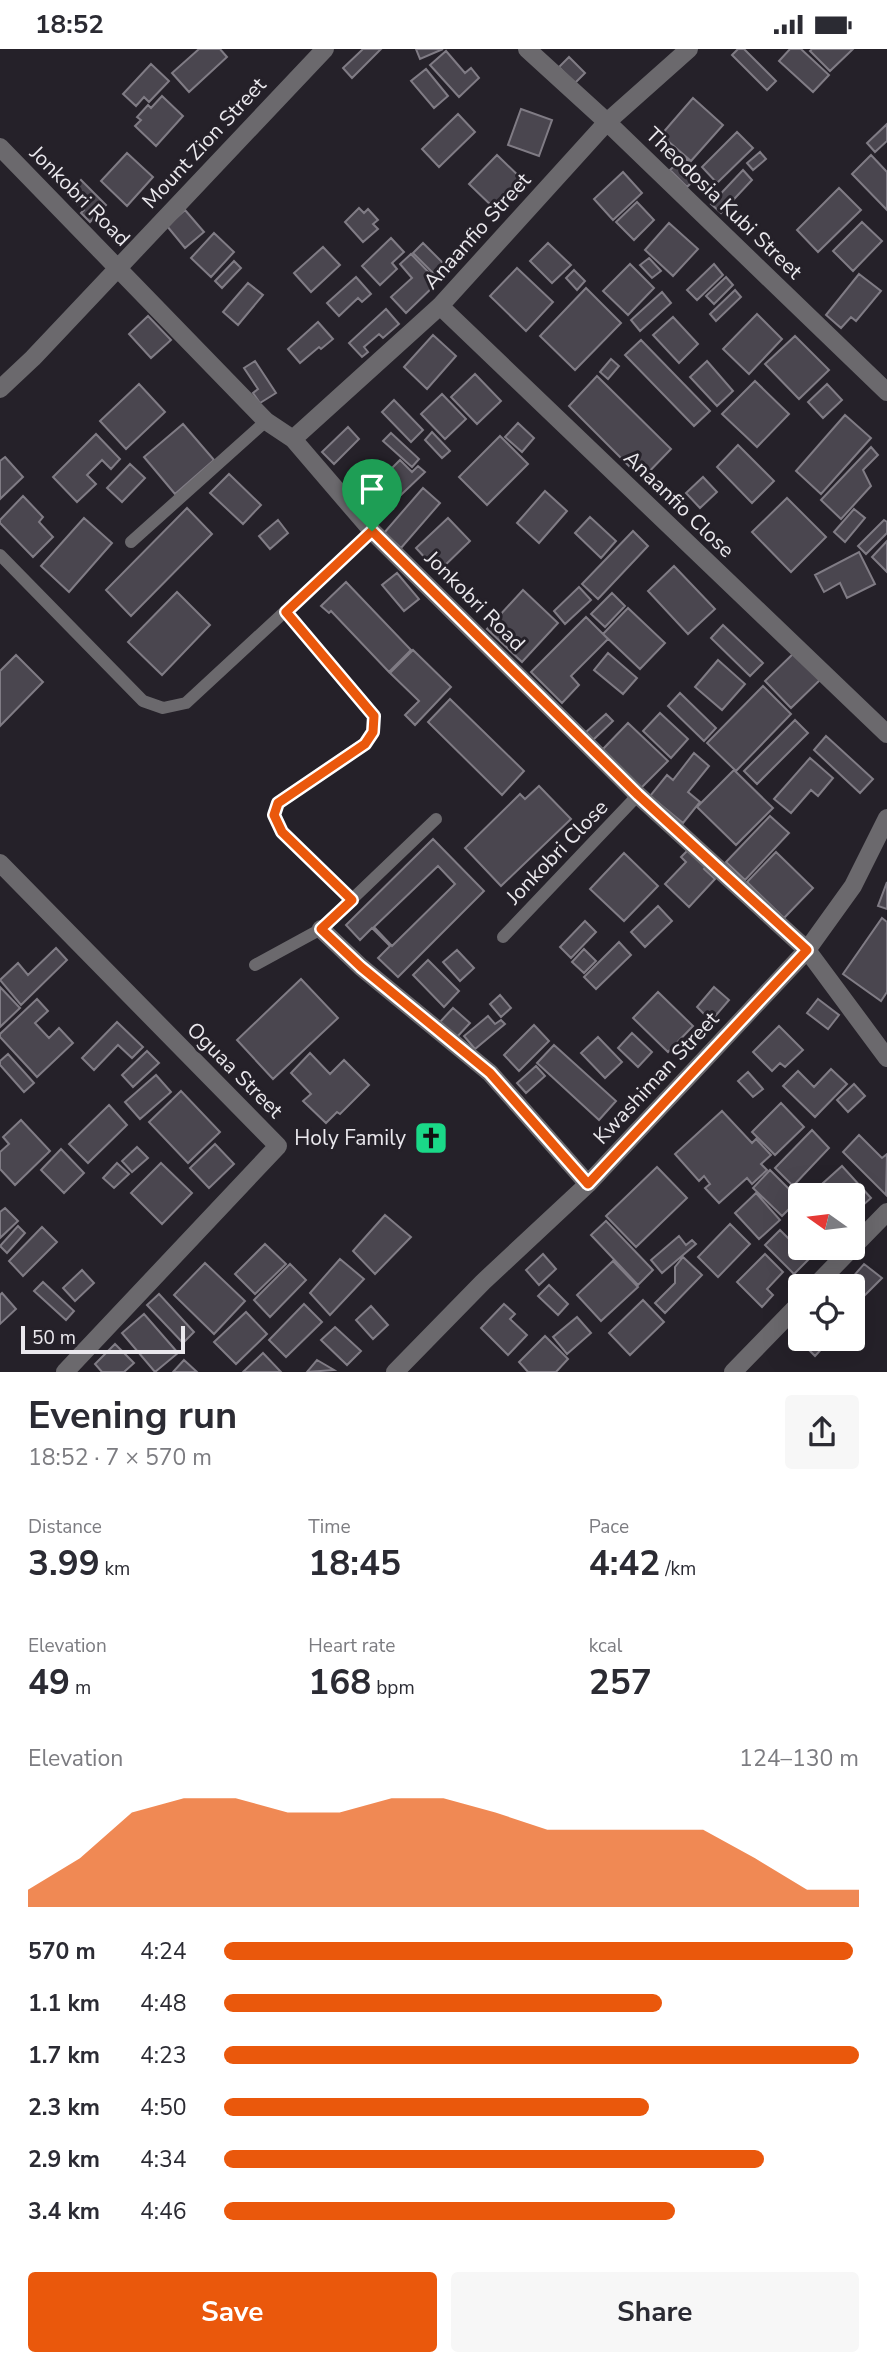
<!DOCTYPE html>
<meta charset="utf-8">
<style>
:root{--surface:#fff;--page:#f7f7f7;--text:#2b2b33;--muted:#7c7c81;--accent:#ea580c}
body{margin:0;font-family:"Nunito Sans",sans-serif;background:var(--page);color:var(--text);height:100vh;display:flex;flex-direction:column;font-size:26px;white-space:nowrap}
*{box-sizing:border-box;margin:0}
p{font-size:23px;color:var(--muted)}
.icon{flex:none;width:38px;height:38px;fill:none;stroke:currentColor;stroke-width:2;stroke-linecap:round;stroke-linejoin:round}
.map{position:relative;height:1323px;overflow:hidden}
.drawer{display:flex;flex-direction:column;background:var(--surface);flex:1}
.drawer>*{flex:none}
.needle{width:46px;rotate:284deg}
.fabs{position:absolute;left:788px;top:1134px;display:grid;gap:14px}
.fabs a{display:grid;place-items:center;width:77px;height:77px;border-radius:7px;background:var(--surface);box-shadow:0 7px 28px #0002;font-size:35px}
.scale{position:absolute;left:21px;bottom:18px;width:164px;box-sizing:border-box;padding-left:7px;border:4px solid #eae8ed;border-top:0;font-size:19px;line-height:24px;white-space:nowrap;color:#eae8ed;-webkit-text-stroke:5px #252129;paint-order:stroke}
.pin{position:absolute;display:grid;place-items:center;width:60px;height:60px;color:#fff;margin:-72px -30px;border-radius:50% 50% 50% 0;rotate:-45deg;box-shadow:0 0 7px #0007}
.pin .icon{rotate:45deg}
.round{display:grid;place-items:center;flex:none;width:74px;height:74px;border-radius:7px;background:var(--page)}
.head{display:flex;align-items:center;justify-content:space-between;height:119px;padding:0 28px}
h1{font-size:38px;font-weight:700;line-height:52px}
.metrics{display:grid;grid-template-columns:repeat(3,1fr);gap:10px;height:119px;padding:7px 28px}
.metrics div{display:grid;align-content:center}
.metrics b{font-size:35px;font-weight:700}
.metrics small{font-size:19px;font-weight:400}
.metrics p{font-size:19px}
.chart{height:196px;padding:14px 28px}
.chart p{display:flex;justify-content:space-between}
.chart svg{width:100%;height:126px;margin-top:7px;fill:var(--accent);opacity:.7}
.cta{display:flex;gap:14px;margin-top:auto;padding:14px 28px}
.cta a{flex:1;height:80px;border-radius:7px;background:var(--accent);color:#fff;font-size:28px;font-weight:700;line-height:80px;text-align:center}
.cta a+a{background:var(--page);color:var(--text)}
ul{padding:0 28px;list-style:none;font-size:23px}
li{display:grid;grid-template-columns:112px 84px 1fr;align-items:center;height:52px}
li i{height:18px;border-radius:9px;background:var(--accent)}
.status{display:flex;justify-content:space-between;align-items:center;height:49px;padding:0 35px;background:var(--surface);direction:ltr}
.status svg{height:19px;fill:currentColor}
.map>svg:first-child{display:block}
</style>
<div class="status"><b>18:52</b><svg viewBox="0 0 49 12"><path d="M0 12V9h3v3zM5 12V6h3v6zM10 12V3h3v9zM15 12V0h3v12zM26 1h20v11H26zM47 4h2v5h-2z"/></svg></div>
<div class="map">
<svg width="887" height="1323" viewBox="0 0 887 1323">
<rect width="100%" height="100%" fill="#252129"/>
<path fill="#4a464f" stroke="#807c85" stroke-width="2" fill-rule="evenodd" d="M199,0H220L227,8L189,43L172,24Z
M363,0H381L352,29L343,19Z
M416,0H443L420,10Z
M738,0H744L776,32L767,41L732,6Z
M790,0H801L829,26L813,43L779,12Z
M812,0H853L830,22L810,2Z
M446,2L465,24L471,19L479,29L459,48L430,16Z
M569,8L585,24L574,35L559,18Z
M151,15L169,32L149,53L144,48L136,57L123,45Z
M426,20L448,47L434,59L411,32Z
M162,47L183,67L156,97L135,77L141,71L137,68L148,56L151,59Z
M693,49L723,76L691,112L661,86Z
M521,60L552,71L539,107L508,96Z
M458,65L475,83L439,118L422,100Z
M887,75V92L875,103L867,94Z
M737,83L753,99L717,134L702,118Z
M760,103L766,110L753,121L747,114Z
M127,104L153,128L127,157L101,132Z
M497,106L524,132L496,161L469,135Z
M871,106L887,123V161L852,125Z
M684,108L700,125L687,138L670,121Z
M743,121L752,131L721,164L711,155Z
M623,123L642,144L613,171L594,150Z
M81,131L106,156L90,173L81,164L84,161L67,145Z
M839,139L861,161L818,203L797,181Z
M637,153L654,171L634,191L616,173Z
M359,159L364,164L368,160L378,171L373,175L378,180L363,193L345,173Z
M185,161L204,183L185,199L167,177Z
M862,173L882,192L853,222L833,202Z
M669,174L698,200L673,227L645,201Z
M214,184L234,203L211,228L191,209Z
M391,189L404,203L392,214L397,220L380,236L362,217Z
M423,194L451,222L441,232L413,204Z
M548,194L571,216L552,234L530,212Z
M323,198L340,216L311,243L294,224Z
M411,205L438,233L406,264L391,248L412,229L400,215Z
M649,209L661,222L652,229L640,216Z
M234,212L241,219L222,239L215,232Z
M630,215L654,239L628,266L603,242Z
M714,215L723,226L697,251L687,241Z
M517,219L553,253L526,282L490,247Z
M574,221L585,232L577,241L566,229Z
M859,225L881,242L856,272L851,268L841,279L826,266Z
M356,228L371,245L362,253L358,249L339,267L327,254Z
M726,228L733,236L714,255L706,247Z
M248,234L263,246L238,276L223,263Z
M586,239L621,274L575,321L540,287Z
M735,241L741,248L716,272L710,265Z
M662,243L671,254L640,282L631,271Z
M386,260L399,275L383,289L379,285L364,298L368,303L362,308L349,294Z
M757,265L782,290L749,325L723,300Z
M148,267L171,291L151,309L129,285Z
M673,268L698,295L679,314L653,286Z
M318,273L333,290L321,300L319,298L300,314L288,300Z
M433,286L456,307L427,340L404,318Z
M795,287L829,321L799,350L765,315Z
M641,291L710,362L694,377L625,306Z
M611,310L619,317L608,330L600,323Z
M255,312L276,344L260,354L253,344L258,340L244,319Z
M707,312L733,342L717,357L690,328Z
M475,325L501,352L477,375L451,348Z
M597,327L671,400L642,430L569,357Z
M755,332L789,365L757,398L722,365Z
M139,335L165,363L126,400L100,372Z
M827,335L842,351L823,369L808,353Z
M442,345L466,370L445,390L421,365Z
M394,351L423,381L411,393L382,363Z
M845,366L871,389L821,445L796,422Z
M518,374L534,389L522,403L505,388Z
M183,375L214,411L175,445L144,408Z
M348,378L359,390L334,415L322,403Z
M432,383L450,402L442,409L425,391Z
M391,384L419,410L412,418L383,392Z
M96,385L120,410L111,420L102,411L87,426L96,435L77,453L53,428Z
M500,387L528,415L487,456L459,428Z
M738,396L774,432L752,454L717,418Z
M871,398L878,406L863,421L871,437L841,470L821,451Z
M5,408L23,428L0,450V412Z
M400,411L412,423L418,417L425,423L382,464L365,446Z
M130,415L145,429L122,453L107,439Z
M229,425L261,456L243,475L210,444Z
M703,428L717,443L700,459L686,444Z
M423,439L440,454L401,499L384,484Z
M545,442L567,462L539,494L517,474Z
M23,447L43,468L39,473L53,488L33,508L0,474V471Z
M787,449L826,488L791,523L752,483Z
M187,459L212,485L131,567L106,541Z
M854,460L865,469L845,493L834,483Z
M590,468L616,492L601,509L575,484Z
M84,469L112,494L69,543L41,517Z
M448,469L470,492L438,523L416,499Z
M278,471L288,484L270,500L259,487Z
M884,471L887,473V484L866,505L858,497Z
M633,482L648,497L598,550L582,535Z
M887,492V523L872,508Z
M859,503L875,535L847,549L840,534L824,543L815,526Z
M674,517L715,560L688,585L648,542Z
M397,524L419,550L404,562L382,536Z
M346,533L411,601L389,623L331,562L329,564L321,557Z
M579,538L591,551L565,575L554,562Z
M523,541L558,574L522,613L487,580Z
M177,543L210,576L162,626L128,593Z
M612,544L625,557L605,578L591,565Z
M628,559L665,594L640,620L603,585Z
M586,568L608,590L571,627L579,636L562,654L531,623Z
M723,576L763,614L750,627L711,589Z
M413,601L451,638L415,676L405,666L419,652L390,624Z
M796,602L822,629L791,659L765,632Z
M608,604L637,629L623,645L594,621Z
M16,606L43,633L0,677V622Z
M718,611L745,635L722,661L695,638Z
M763,637L791,665L736,722L707,694Z
M680,644L716,679L704,692L668,657Z
M450,650L524,722L502,746L428,673Z
M660,664L688,690L671,709L643,682Z
M606,665L613,672L593,691L586,683Z
M795,671L808,684L757,735L744,722Z
M628,674L668,712L641,739L602,701Z
M826,687L873,730L860,744L814,701Z
M694,704L709,717L688,743L700,753L683,774L650,747L667,726L673,731Z
M810,709L833,729L818,747L811,741L791,764L774,750Z
M734,721L773,759L736,796L697,758Z
M539,737L571,770L501,837L465,799L520,745L525,750Z
M770,767L789,784L745,831L726,813Z
M433,790L484,842L398,928L378,909L390,897L372,879L360,891L346,876ZM438,817L455,835L392,897L374,878Z
M691,798L708,815L704,820L715,830L689,858L665,835L686,813L681,808Z
M776,803L813,839L784,869L747,833Z
M624,804L658,837L624,872L590,840Z
M887,833V860L878,857Z
M658,857L672,872L645,898L631,883Z
M882,869L887,873V943L881,952L843,925Z
M585,872L596,883L571,909L560,898Z
M619,893L631,906L596,940L584,928Z
M56,899L67,911L21,956L0,931L18,914L28,926Z
M584,900L596,912L584,924L572,913Z
M457,901L474,919L460,932L443,913Z
M428,911L459,942L444,958L413,926Z
M301,930L338,969L273,1030L237,991Z
M0,938L20,959L0,978Z
M714,938L729,951L711,972L697,958Z
M658,943L693,977L668,1003L633,969Z
M500,946L511,959L501,968L490,955Z
M37,950L48,962L35,974L49,989L59,979L73,994L37,1028L0,988V985Z
M818,950L839,966L828,980L807,964Z
M453,959L470,974L457,988L440,973Z
M488,967L495,975L501,971L505,975L475,1000L464,987Z
M117,973L143,998L132,1009L118,996L94,1021L82,1009Z
M534,976L549,992L519,1022L504,1006Z
M779,977L803,1001L785,1018L780,1014L772,1022L753,1003Z
M632,984L652,1003L638,1018L618,999Z
M598,988L622,1013L605,1029L581,1004Z
M554,996L616,1052L599,1071L537,1014Z
M147,1002L159,1014L133,1038L122,1026Z
M310,1004L330,1025L344,1011L369,1036L340,1065L337,1063L326,1074L303,1052L311,1045L291,1024Z
M8,1005L34,1034L24,1043L0,1016V1012Z
M536,1017L545,1027L526,1044L517,1034Z
M831,1020L847,1035L815,1068L783,1037L798,1022L814,1038Z
M748,1023L763,1040L753,1048L738,1032Z
M156,1026L171,1043L140,1070L125,1053Z
M854,1035L865,1047L848,1063L837,1051Z
M181,1042L220,1083L188,1114L149,1073Z
M781,1054L804,1078L775,1106L752,1083Z
M109,1056L127,1076L88,1114L69,1095Z
M722,1062L752,1094L756,1090L771,1106L761,1115L767,1121L752,1135L747,1129L719,1154L705,1139L710,1135L704,1127L699,1132L675,1105Z
M21,1071L50,1102L15,1136L0,1120V1103L9,1095L3,1088Z
M812,1081L829,1099L793,1137L775,1119Z
M859,1086L882,1109L887,1105L886,1146L843,1103Z
M215,1095L234,1115L209,1139L190,1119Z
M137,1098L148,1109L132,1123L122,1112Z
M61,1100L84,1124L64,1144L41,1121Z
M117,1114L129,1125L114,1139L103,1129Z
M161,1114L192,1144L162,1175L131,1144Z
M842,1117L871,1149L852,1166V1146H815L824,1138L822,1135Z
M657,1118L687,1149L636,1198L606,1167Z
M770,1121L799,1150L782,1167L753,1139Z
M756,1144L780,1171L759,1190L735,1164Z
M5,1159L18,1172L0,1189V1163Z
M385,1166L411,1188L375,1225L353,1202Z
M606,1172L653,1221L638,1236L591,1186Z
M730,1175L750,1195L718,1228L698,1208Z
M18,1177L25,1184L7,1204L0,1197Z
M42,1178L57,1193L23,1227L9,1212Z
M780,1181L809,1210L794,1225L765,1196Z
M679,1187L686,1196L692,1191L696,1195L662,1224L651,1211Z
M265,1195L286,1215L255,1245L235,1225Z
M543,1205L556,1220L539,1236L526,1221Z
M765,1205L783,1223L767,1240L773,1246L762,1258L737,1233Z
M683,1208L702,1226L665,1264L655,1254L675,1234V1218Z
M340,1210L364,1230L330,1266L310,1244Z
M613,1212L638,1238L601,1272L577,1246Z
M205,1214L245,1252L214,1285L174,1246Z
M290,1215L306,1231L270,1268L254,1251Z
M864,1215L882,1229L852,1259V1237H845Z
M82,1221L94,1234L75,1252L63,1239Z
M43,1233L74,1262L66,1271L34,1242Z
M549,1236L568,1255L558,1266L538,1247Z
M2,1244L16,1260L0,1275V1246Z
M159,1245L194,1283L183,1294L147,1256Z
M643,1251L664,1273L630,1306L609,1284Z
M304,1255L322,1273L286,1308L269,1291Z
M504,1255L515,1265L510,1270L527,1286L508,1306L481,1279Z
M371,1257L388,1276L373,1290L356,1271Z
M246,1263L267,1285L236,1315L214,1293Z
M144,1265L178,1304L155,1323L122,1284Z
M577,1268L591,1284L567,1305L553,1288Z
M335,1278L361,1302L347,1316L321,1291Z
M545,1287L568,1310L556,1323H528L519,1313Z
M801,1290H825L828,1293L815,1307L799,1291Z
M115,1295L134,1314L124,1323H102L95,1315Z
M263,1304L281,1323H243Z
M184,1311L197,1323H173Z
M317,1311L334,1321L307,1323Z"/>
<g fill="none" stroke-linecap="round" stroke-linejoin="round">
<path stroke="#6b696d" stroke-width="12" d="M131,493L266,372
M0,506L143,652L163,659L186,654L372,482
M286,563L374,667L373,683L364,695L278,754L274,766L282,783L352,851
M503,888L638,746
M255,916L321,880L436,770"/>
<path stroke="#6b696d" stroke-width="18" d="M527,0L607,73L887,343
M0,98L266,372L293,390L372,482L638,746L807,901L887,1009
M440,257L887,685
M0,340L33,309L325,0
M293,390L440,257L607,73L689,0
M0,814L278,1097L65,1323
M321,880L361,918L490,1024L588,1135
M815,1237L887,1163
M395,1323L483,1233L588,1135L807,901L853,837L887,769
M733,1323L800,1254"/>
</g>
<g fill="none" stroke-linecap="round" stroke-linejoin="round">
<defs>
<path id="route" d="M372,482L638,746L807,901L588,1135L490,1024L361,918L321,880L352,851L282,783L274,766L278,754L365,695L373,683L374,667L286,563Z"/>
</defs>
<use href="#route" stroke="#fff" stroke-width="14"/>
<use href="#route" stroke="#ea580c" stroke-width="9"/>
</g>
<defs>
<symbol id="church-square" viewBox="-11 -11 22 22"><rect x="-9" y="-9" width="18" height="18" rx="4" fill="#1ad988" stroke="#252129"/><path d="M-1.2-6h2.4v3.5h3.3v2.4h-3.3V6h-2.4V-.1h-3.3v-2.4h3.3Z" fill="#111"/></symbol>
</defs>
<g fill-rule="evenodd">
<use href="#church-square" x="412" y="1070" width="38" height="38"/>
</g>
<g text-anchor="middle" stroke-width="6" stroke-linejoin="round" paint-order="stroke">
<g font-size="21" fill="#eae8ed" stroke="#252129">
<text transform="translate(204 94) rotate(-47)" y="7">Mount Zion Street</text>
<text transform="translate(80 147) rotate(45)" y="7">Jonkobri Road</text>
<text transform="translate(724 154) rotate(44)" y="7">Theodosia Kubi Street</text>
<text transform="translate(477 182) rotate(-48)" y="7">Anaanfio Street</text>
<text transform="translate(679 455) rotate(44)" y="7">Anaanfio Close</text>
<text transform="translate(475 552) rotate(45)" y="7">Jonkobri Road</text>
<text transform="translate(557 803) rotate(-46)" y="7">Jonkobri Close</text>
<text transform="translate(235 1021) rotate(45)" y="7">Oguaa Street</text>
<text transform="translate(656 1029) rotate(-47)" y="7">Kwashiman Street</text>
</g>
<g font-size="21" fill="#eae8ed" stroke="#252129" text-anchor="end">
<text x="406" y="1096">Holy Family</text>
</g>
</g>
</svg>
<div class="fabs">
<a><svg class="needle" viewBox="-14 -14 28 28"><path d="M0-13l5 13h-10z" fill="#e53935"/><path d="M0 13l5-13h-10z" fill="#7c7c81"/></svg></a>
<a><svg class="icon" aria-label="locate" viewBox="0 0 24 24"><circle cx="12" cy="12" r="6"/><path d="M12 2v4M12 18v4M2 12h4M18 12h4"/></svg></a>
</div>
<div class="scale">50 m</div>
<div class="pin" style="left:372px;top:482px;background:#1e9e55"><svg class="icon" aria-label="arrive" viewBox="0 0 24 24"><path d="M6 21V4h12l-3 4 3 4H6"/></svg></div>
</div>
<section class="drawer">
<div class="head"><div><h1>Evening run</h1><p>18:52 · 7 × 570 m</p></div><a class="round"><svg class="icon" aria-label="share" viewBox="0 0 24 24"><path d="M12 15V3M7 8l5-5 5 5M5 13v7h14v-7"/></svg></a></div>
<div class="metrics">
<div><p>Distance</p><b>3.99<small> km</small></b></div>
<div><p>Time</p><b>18:45</b></div>
<div><p>Pace</p><b>4:42<small> /km</small></b></div>
</div>
<div class="metrics">
<div><p>Elevation</p><b>49<small> m</small></b></div>
<div><p>Heart rate</p><b>168<small> bpm</small></b></div>
<div><p>kcal</p><b>257</b></div>
</div>
<div class="chart"><p><span>Elevation</span>124–130 m</p>
<svg viewBox="0 0 160 44" preserveAspectRatio="none"><path d="M0 44V38L10 27L20 11L30 6L40 6L50 11L60 11L70 6L80 6L90 11L100 17L110 17L120 17L130 17L140 27L150 38L160 38V44z"/></svg>
</div>
<ul>
<li><b>570 m</b>4:24<i style="width:99%"></i></li>
<li><b>1.1 km</b>4:48<i style="width:69%"></i></li>
<li><b>1.7 km</b>4:23<i style="width:100%"></i></li>
<li><b>2.3 km</b>4:50<i style="width:67%"></i></li>
<li><b>2.9 km</b>4:34<i style="width:85%"></i></li>
<li><b>3.4 km</b>4:46<i style="width:71%"></i></li>
</ul>
<div class="cta"><a>Save</a><a>Share</a></div>
</section>
